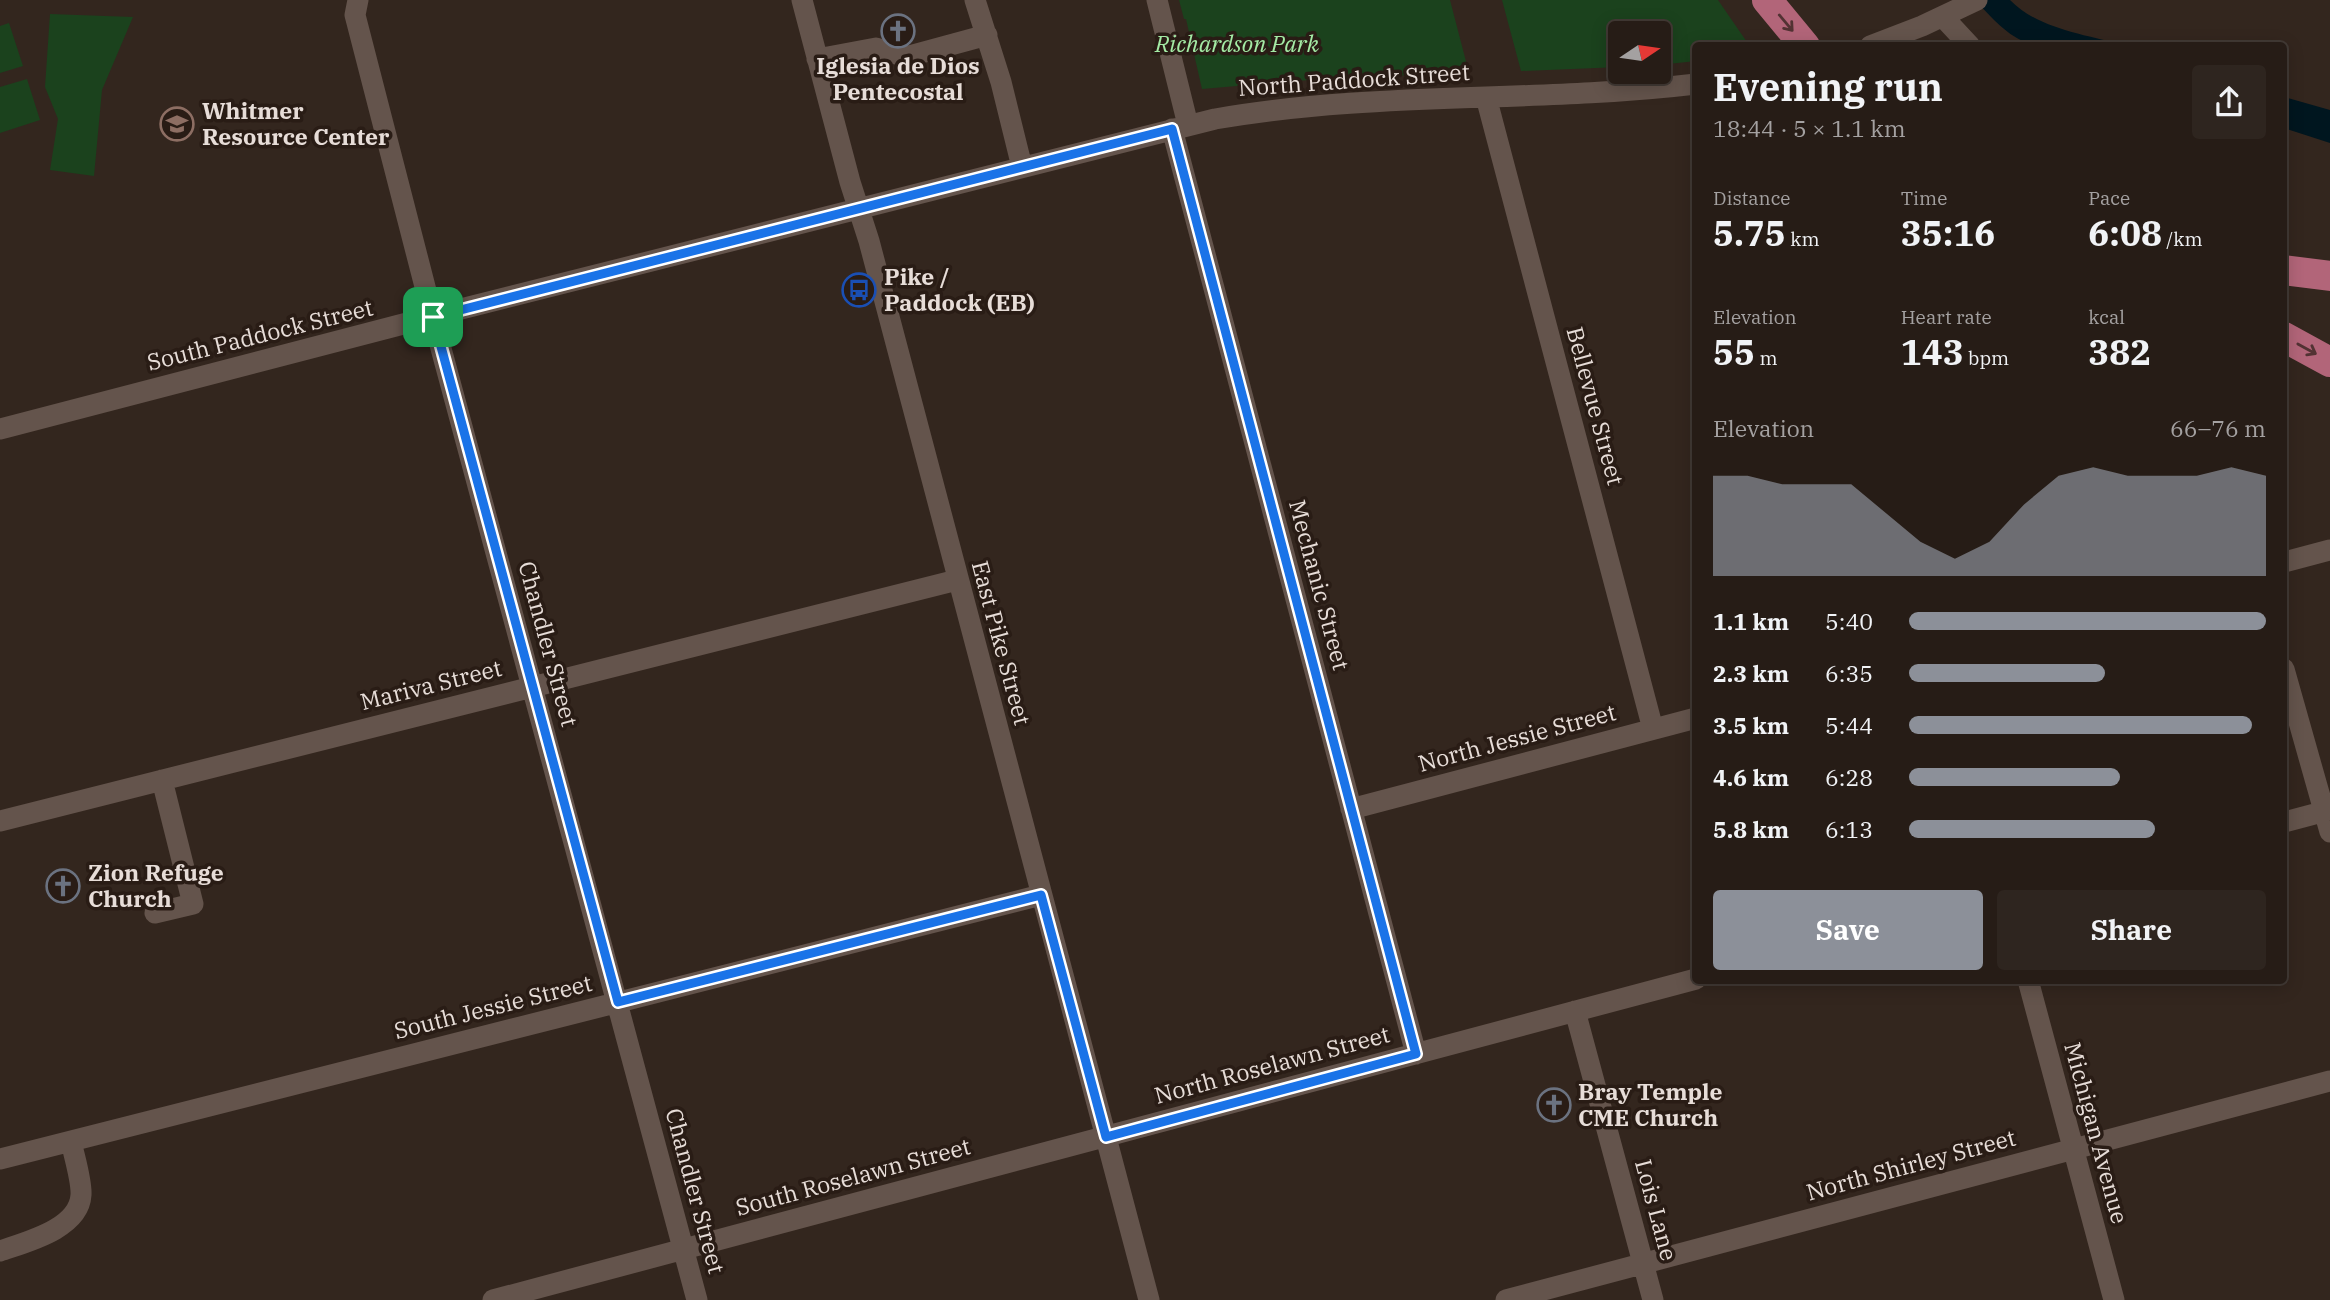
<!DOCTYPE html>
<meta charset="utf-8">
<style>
:root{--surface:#261c16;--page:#2e251f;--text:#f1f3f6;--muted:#a4a1a1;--line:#423a35;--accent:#8c9099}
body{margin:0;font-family:"IBM Plex Serif",serif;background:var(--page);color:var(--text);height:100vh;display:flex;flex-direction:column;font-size:26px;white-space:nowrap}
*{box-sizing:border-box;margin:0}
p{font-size:23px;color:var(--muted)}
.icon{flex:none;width:38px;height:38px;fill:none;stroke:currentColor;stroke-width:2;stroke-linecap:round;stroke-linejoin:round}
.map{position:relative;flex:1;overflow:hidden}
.details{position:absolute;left:1692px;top:42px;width:595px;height:942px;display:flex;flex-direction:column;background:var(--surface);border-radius:7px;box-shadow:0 4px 18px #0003,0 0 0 2px var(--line)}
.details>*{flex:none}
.needle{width:46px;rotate:77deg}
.controls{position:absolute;left:1608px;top:21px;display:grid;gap:14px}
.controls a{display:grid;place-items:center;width:63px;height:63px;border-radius:7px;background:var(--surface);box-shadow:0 4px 18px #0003,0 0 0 2px var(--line);font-size:35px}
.pin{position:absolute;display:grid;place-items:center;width:60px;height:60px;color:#fff;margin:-30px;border-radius:14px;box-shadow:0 4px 10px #0006}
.round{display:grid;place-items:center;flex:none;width:74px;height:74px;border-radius:7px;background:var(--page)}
.headline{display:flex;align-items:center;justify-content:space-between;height:119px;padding:0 21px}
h1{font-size:38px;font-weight:700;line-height:52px}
.stats{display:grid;grid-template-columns:repeat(3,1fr);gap:10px;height:119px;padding:7px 21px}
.stats div{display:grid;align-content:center}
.stats b{font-size:35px;font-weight:700}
.stats small{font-size:19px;font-weight:400}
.stats p{font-size:19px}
.chart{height:196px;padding:14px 21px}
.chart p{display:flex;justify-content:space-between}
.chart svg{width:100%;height:126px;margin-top:7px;fill:var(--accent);opacity:.7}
.cta{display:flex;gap:14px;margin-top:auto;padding:14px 21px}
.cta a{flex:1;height:80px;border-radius:7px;background:var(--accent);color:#fff;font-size:28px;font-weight:700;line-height:80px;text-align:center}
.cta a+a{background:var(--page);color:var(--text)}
ul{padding:0 21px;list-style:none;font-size:23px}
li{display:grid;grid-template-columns:112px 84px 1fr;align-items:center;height:52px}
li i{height:18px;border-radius:9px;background:var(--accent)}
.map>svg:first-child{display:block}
</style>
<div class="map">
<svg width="2330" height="1300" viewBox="0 0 2330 1300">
<rect width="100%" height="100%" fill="#33261e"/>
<path fill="#1b421d" d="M1179,0H1450L1469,73L1333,78L1202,89L1186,19H1184Z
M1502,0H1718L1749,45L1696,46V61L1659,65V33H1620V67L1521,71Z
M50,14L133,17L102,90L94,176L50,170L58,119L45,87Z
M9,23L23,66L0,73V26Z
M27,79L40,120L0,133V87Z"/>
<path fill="#00161f" d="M1975,0H2010C2038,29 2087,35 2124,45C2104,45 2047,50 2030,44C2007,36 1992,18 1975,0Z
M2284,97L2330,110V143L2284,128Z"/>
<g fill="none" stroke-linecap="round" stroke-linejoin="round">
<path stroke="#64544c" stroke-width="21" d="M358,0L355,15L439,341L697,1300
M802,0L850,182L869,241L1149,1300
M975,0L1001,82L1022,167
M1157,0L1188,125
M1943,17L1970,46
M1870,46L1922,26L1977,0
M817,59L876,48L906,57L987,35
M1486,97L1653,729
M1172,129L1416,1054
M0,429L457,310L1215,119C1374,91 1536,103 1696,84
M2284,562L2330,550
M2284,669L2330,832
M1351,809L1696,718
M0,821L957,580
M2284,822L2330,810
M155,913L193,904L162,780
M2028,980L2114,1300
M1575,1011L1653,1300
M0,1159L1041,895
M0,1251C26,1242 79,1229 81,1195C82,1181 74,1156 71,1141
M493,1300L1696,979
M1506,1300L2330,1081"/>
<path stroke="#b26579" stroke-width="30" d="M1767,0L1805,46
M2284,270L2330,276
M2284,337L2330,362"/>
</g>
<defs><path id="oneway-shaft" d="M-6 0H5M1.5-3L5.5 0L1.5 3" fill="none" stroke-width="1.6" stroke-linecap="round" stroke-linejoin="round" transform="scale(1.75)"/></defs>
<g stroke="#523233">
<use href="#oneway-shaft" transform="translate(1786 23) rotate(50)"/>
<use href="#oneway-shaft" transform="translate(2307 349) rotate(29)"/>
</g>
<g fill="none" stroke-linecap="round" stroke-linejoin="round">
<defs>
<path id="route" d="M1172,129L1416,1054L1106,1137L1041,895L618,1002L433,317Z"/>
</defs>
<use href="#route" stroke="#fff" stroke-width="14"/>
<use href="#route" stroke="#1a73e8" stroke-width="9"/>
</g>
<defs>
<symbol id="church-ring" viewBox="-11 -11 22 22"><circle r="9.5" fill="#291c15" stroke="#6b7280" stroke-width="1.5"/><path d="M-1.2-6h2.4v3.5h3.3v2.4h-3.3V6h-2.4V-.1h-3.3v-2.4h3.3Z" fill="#6b7280"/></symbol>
<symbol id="school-ring" viewBox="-11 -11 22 22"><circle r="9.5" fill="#291c15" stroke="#8d6e63" stroke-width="1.5"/><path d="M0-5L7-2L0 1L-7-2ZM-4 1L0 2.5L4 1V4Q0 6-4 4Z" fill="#8d6e63"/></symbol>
<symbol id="bus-ring" viewBox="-11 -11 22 22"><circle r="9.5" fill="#291c15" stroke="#1a4fb4" stroke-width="1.5"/><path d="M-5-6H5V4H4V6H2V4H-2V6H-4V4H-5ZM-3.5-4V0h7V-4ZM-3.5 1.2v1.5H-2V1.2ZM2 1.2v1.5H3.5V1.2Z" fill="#1a4fb4"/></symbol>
</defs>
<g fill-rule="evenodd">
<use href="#church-ring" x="879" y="12" width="38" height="38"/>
<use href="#school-ring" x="158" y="105" width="38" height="38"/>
<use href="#bus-ring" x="840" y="271" width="38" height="38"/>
<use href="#church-ring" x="44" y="867" width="38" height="38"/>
<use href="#church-ring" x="1535" y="1086" width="38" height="38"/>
</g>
<g text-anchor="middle" stroke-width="7" stroke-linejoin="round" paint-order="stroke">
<g font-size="23" font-style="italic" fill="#a4eba5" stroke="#291c15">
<text x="1237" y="52">Richardson Park</text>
</g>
<g font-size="23" font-weight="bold" fill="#e7ddd8" stroke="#291c15" text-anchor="start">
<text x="898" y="74" text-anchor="middle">Iglesia de Dios<tspan x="898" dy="26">Pentecostal</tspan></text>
<text x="202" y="119">Whitmer<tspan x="202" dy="26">Resource Center</tspan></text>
<text x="884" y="285">Pike /<tspan x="884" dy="26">Paddock (EB)</tspan></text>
<text x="88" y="881">Zion Refuge<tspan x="88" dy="26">Church</tspan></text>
<text x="1578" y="1100">Bray Temple<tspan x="1578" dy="26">CME Church</tspan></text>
</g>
<g font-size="23" fill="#e7ddd8" stroke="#291c15">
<text transform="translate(1354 80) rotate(-4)" y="8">North Paddock Street</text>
<text transform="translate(260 335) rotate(-14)" y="8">South Paddock Street</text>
<text transform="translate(1595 406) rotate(75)" y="8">Bellevue Street</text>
<text transform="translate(1319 585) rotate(75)" y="8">Mechanic Street</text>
<text transform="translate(1001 643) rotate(75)" y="8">East Pike Street</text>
<text transform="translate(548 644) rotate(75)" y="8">Chandler Street</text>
<text transform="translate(431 685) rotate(-14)" y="8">Mariva Street</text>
<text transform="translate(1517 738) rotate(-15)" y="8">North Jessie Street</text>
<text transform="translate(493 1007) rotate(-14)" y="8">South Jessie Street</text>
<text transform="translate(1272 1065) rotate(-15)" y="8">North Roselawn Street</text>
<text transform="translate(2096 1133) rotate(75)" y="8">Michigan Avenue</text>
<text transform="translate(1911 1165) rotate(-15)" y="8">North Shirley Street</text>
<text transform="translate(853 1177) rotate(-15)" y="8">South Roselawn Street</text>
<text transform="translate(695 1191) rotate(75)" y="8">Chandler Street</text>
<text transform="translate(1656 1210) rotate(75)" y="8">Lois Lane</text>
</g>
</g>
</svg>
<div class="controls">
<a><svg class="needle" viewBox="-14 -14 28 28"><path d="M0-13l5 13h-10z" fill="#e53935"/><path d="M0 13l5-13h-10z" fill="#a4a1a1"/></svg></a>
</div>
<div class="pin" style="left:433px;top:317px;background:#1e9e55"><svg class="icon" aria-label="arrive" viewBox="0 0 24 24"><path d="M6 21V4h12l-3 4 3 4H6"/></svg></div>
<section class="details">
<div class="headline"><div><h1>Evening run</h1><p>18:44 · 5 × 1.1 km</p></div><a class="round"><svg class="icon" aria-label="share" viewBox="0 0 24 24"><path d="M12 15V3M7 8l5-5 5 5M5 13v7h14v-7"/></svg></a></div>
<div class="stats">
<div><p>Distance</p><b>5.75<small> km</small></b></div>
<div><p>Time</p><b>35:16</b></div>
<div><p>Pace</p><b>6:08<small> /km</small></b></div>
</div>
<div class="stats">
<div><p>Elevation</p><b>55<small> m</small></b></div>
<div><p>Heart rate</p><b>143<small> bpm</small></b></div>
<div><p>kcal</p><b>382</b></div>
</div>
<div class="chart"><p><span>Elevation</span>66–76 m</p>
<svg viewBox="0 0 160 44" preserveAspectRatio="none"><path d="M0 44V9L10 9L20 12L30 12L40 12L50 22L60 32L70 38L80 32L90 19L100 9L110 6L120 9L130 9L140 9L150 6L160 9V44z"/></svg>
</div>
<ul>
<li><b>1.1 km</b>5:40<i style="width:100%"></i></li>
<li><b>2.3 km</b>6:35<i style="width:55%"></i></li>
<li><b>3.5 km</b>5:44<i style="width:96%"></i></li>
<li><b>4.6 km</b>6:28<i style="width:59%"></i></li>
<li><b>5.8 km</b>6:13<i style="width:69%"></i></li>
</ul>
<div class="cta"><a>Save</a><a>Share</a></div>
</section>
</div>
